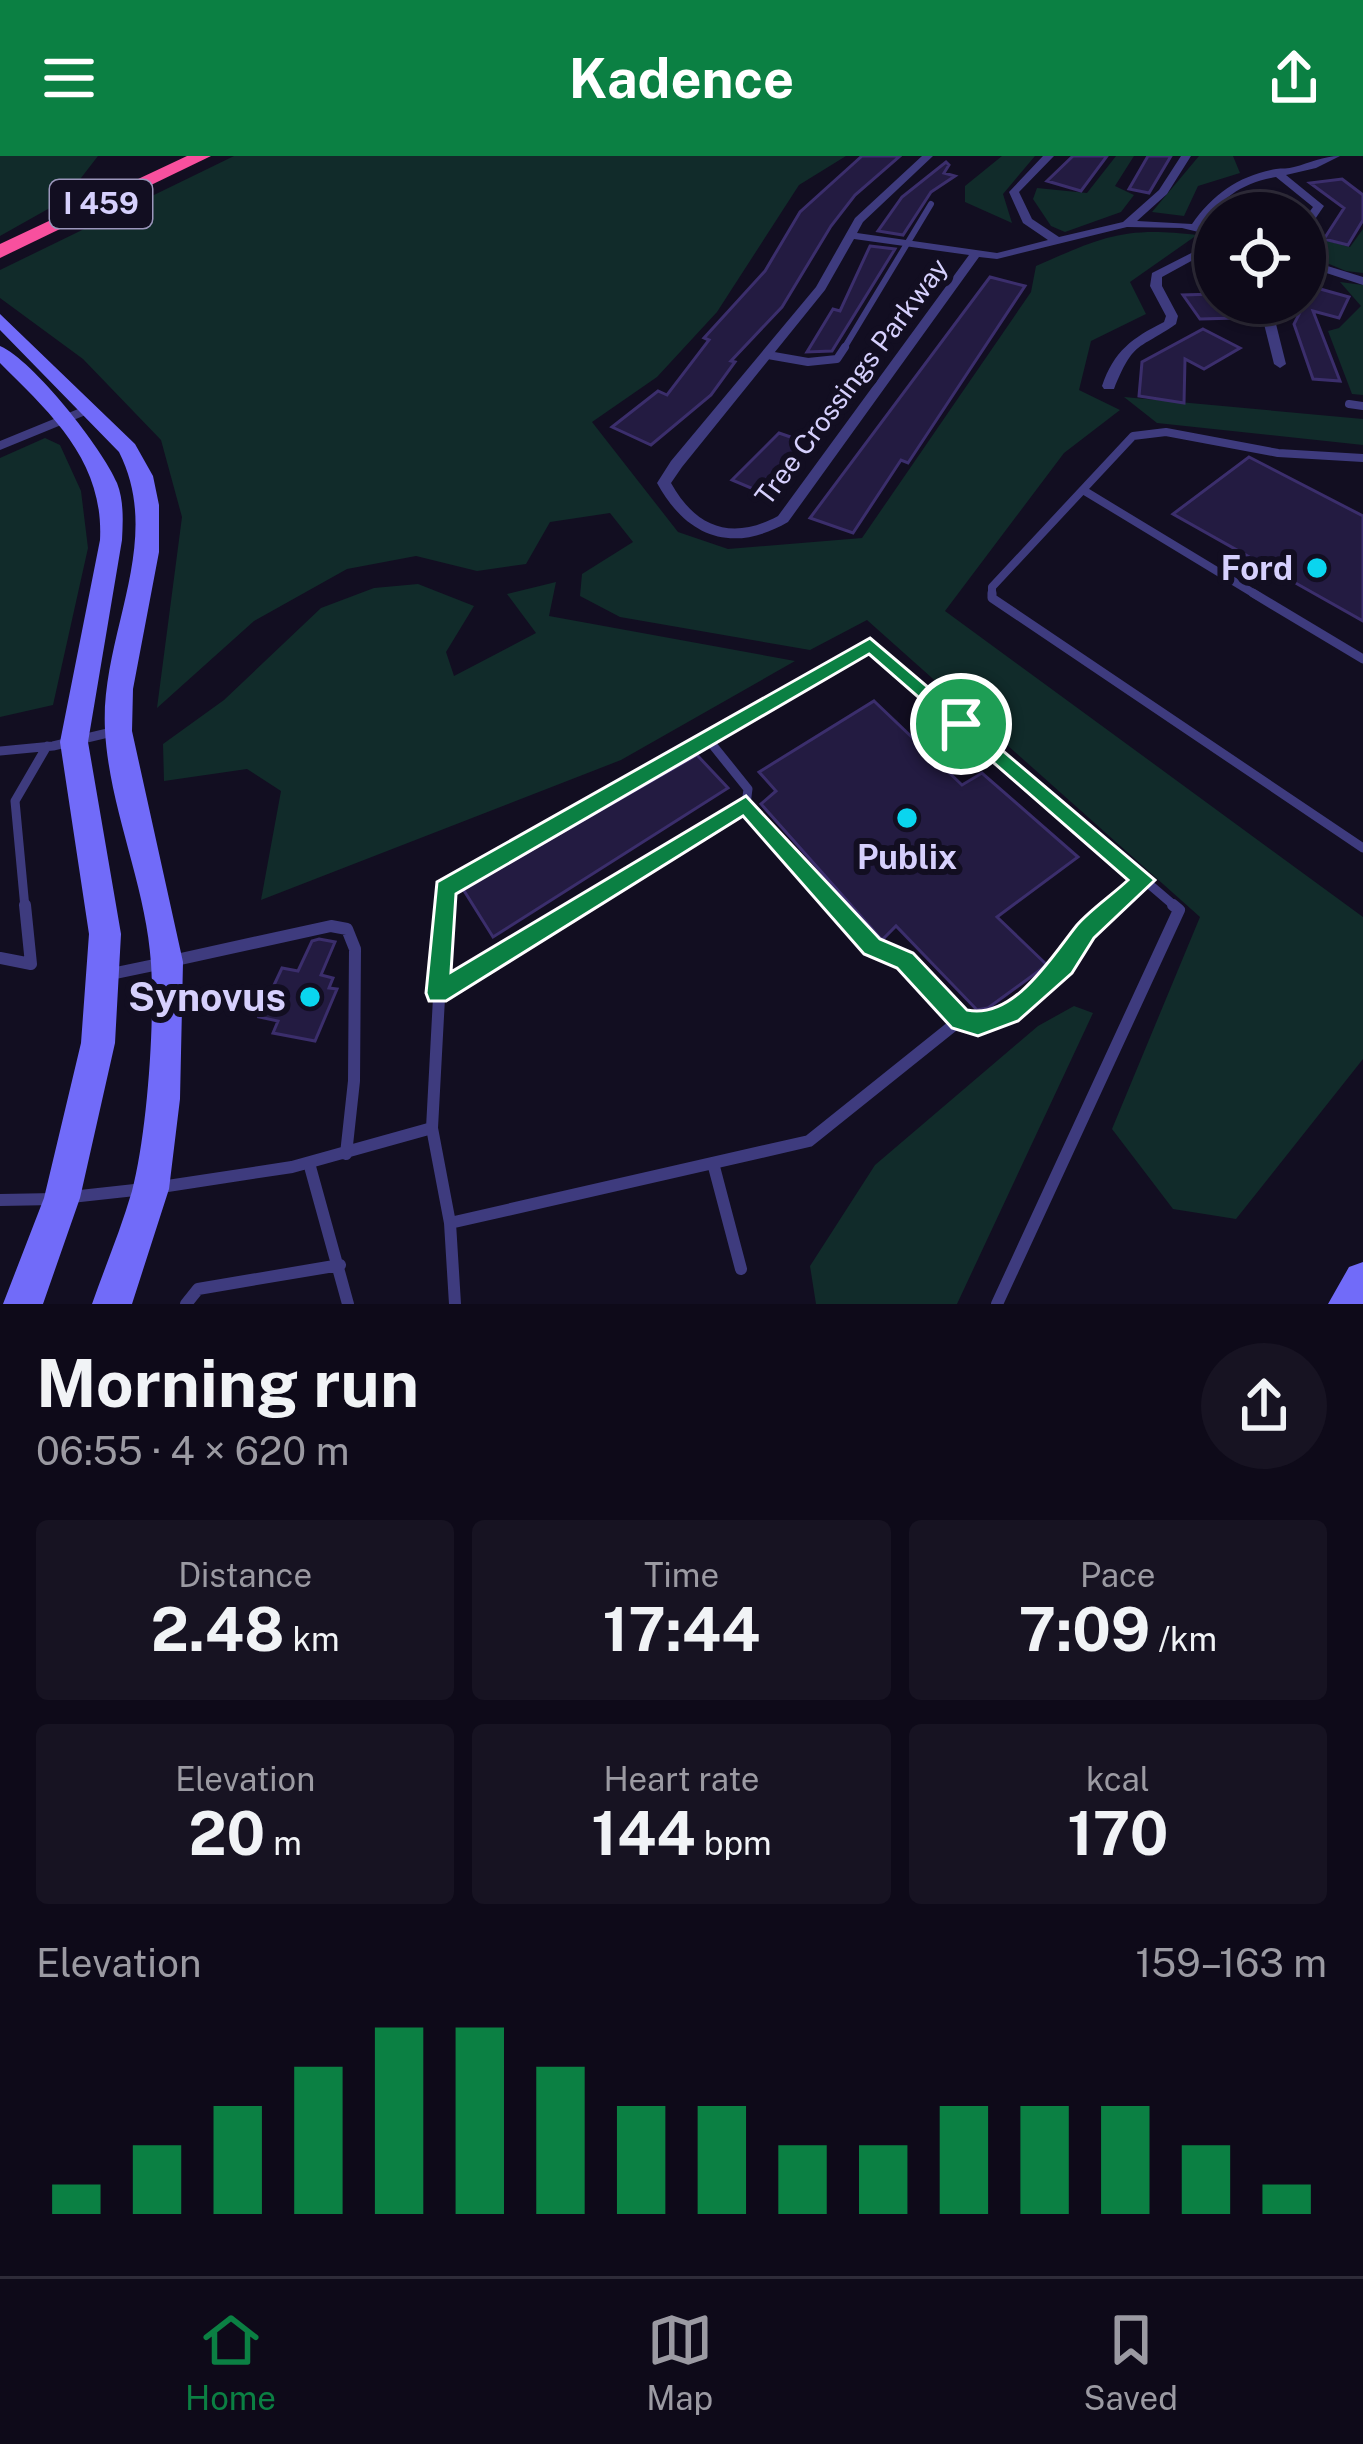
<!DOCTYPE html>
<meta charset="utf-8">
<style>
:root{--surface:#0e0a19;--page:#171322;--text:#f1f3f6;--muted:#9b9aa2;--line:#2e2b38;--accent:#0b8043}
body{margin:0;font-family:"Public Sans",sans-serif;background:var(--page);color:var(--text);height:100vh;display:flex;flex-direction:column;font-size:45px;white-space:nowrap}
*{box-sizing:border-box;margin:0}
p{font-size:39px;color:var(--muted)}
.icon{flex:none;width:66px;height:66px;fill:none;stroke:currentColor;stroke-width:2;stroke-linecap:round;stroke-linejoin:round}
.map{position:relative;height:1148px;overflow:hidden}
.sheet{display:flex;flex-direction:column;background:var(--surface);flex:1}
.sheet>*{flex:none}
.buttons{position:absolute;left:1194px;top:36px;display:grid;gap:24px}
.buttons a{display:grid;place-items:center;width:132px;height:132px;border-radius:50%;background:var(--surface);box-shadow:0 3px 9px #0004,0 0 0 3px var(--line);font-size:60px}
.pin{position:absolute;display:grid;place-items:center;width:102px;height:102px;color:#fff;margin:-51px;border:6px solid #fff;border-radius:50%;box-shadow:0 3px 12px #0007}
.round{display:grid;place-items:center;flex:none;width:126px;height:126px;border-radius:63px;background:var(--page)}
.head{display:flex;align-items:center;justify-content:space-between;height:204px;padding:0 36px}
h1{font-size:66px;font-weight:700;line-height:90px}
.metrics{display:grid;grid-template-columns:repeat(3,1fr);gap:18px;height:204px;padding:12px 36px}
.metrics div{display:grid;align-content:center;border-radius:12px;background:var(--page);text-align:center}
.metrics b{font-size:60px;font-weight:700}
.metrics small{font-size:33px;font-weight:400}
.metrics p{font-size:33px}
.chart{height:336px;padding:24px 36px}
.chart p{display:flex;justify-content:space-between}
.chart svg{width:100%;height:216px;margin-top:12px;stroke:var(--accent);stroke-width:6}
header{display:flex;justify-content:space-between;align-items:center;height:156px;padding:0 36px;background:var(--accent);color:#fff;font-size:54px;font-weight:700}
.tab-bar{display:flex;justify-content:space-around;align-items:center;height:168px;border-top:3px solid var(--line);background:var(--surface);font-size:33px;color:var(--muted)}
.tab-bar a{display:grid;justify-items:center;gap:6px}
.tab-bar .selected{color:var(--accent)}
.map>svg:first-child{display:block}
</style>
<header><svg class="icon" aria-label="menu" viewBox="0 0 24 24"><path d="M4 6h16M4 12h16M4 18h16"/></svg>Kadence<svg class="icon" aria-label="share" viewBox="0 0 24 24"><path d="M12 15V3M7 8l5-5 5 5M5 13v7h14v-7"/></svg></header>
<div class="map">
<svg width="1363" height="1148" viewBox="0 0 1363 1148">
<rect width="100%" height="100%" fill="#120e21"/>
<path fill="#112b2a" d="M0,0H98L64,44L0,80Z
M234,0H846L799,29L717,156L657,221L592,266L678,376L728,393L862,382L1031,136L1036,110C1102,81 1124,70 1197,79L1130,126L1146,158L1091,185L1079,234L1120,254L1064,297L945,455L1363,761V903L1236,1063L1173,1053L1112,973L1200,761L867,464L810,494L620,461L580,440L582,418L633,386L610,357L550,366L526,408L477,415L416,400L347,413L254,465L157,552L182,361L161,284L83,203L0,142V114Z
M1002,0H1035L1003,38L1012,67L965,46V30Z
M1116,0H1134L1115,30L1134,39L1121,56L1065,76L1051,70L1033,43L1037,32L1087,37Z
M1199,0H1233L1240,17L1198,30L1184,60L1152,56Z
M1363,73V117L1346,115L1305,98V79L1350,91Z
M1340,126L1363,129V239L1352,238L1328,175L1339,172L1361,150Z
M1124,241L1363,263V289L1157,267Z
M45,282L60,289L81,335L88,392L53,549L0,561V302Z
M556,426L549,460L795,505L621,604L261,744L281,635L247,613L164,625L163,588L224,544L321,452L374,432L418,428L474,450L446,496L454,520L536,477L507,438Z
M1074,850L1093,857L957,1148H816L810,1110L875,1009L1038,870Z"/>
<path fill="#231b41" stroke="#3b2e6c" stroke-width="3" d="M862,0H900L855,39L831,70L782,151L731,205L735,206L711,239L651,289L612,271L658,235L667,239L709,184L704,182L765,115L800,56Z
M1073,0H1107L1081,35L1047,25Z
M1148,0H1171L1149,37L1129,33Z
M946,6L949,9L944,17L955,20L931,36L903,79L878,75L902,41Z
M1342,23L1363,39V64L1348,89L1324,83L1344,52L1310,27Z
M870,90L895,93L832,195L807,196L833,153L840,155Z
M990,121L1025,130L908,307L901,304L853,377L810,362Z
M1313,131L1349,141L1339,162L1313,155L1340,225L1313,223L1294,168Z
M1215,138V147H1225L1236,162L1200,163L1183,139Z
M1203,173L1240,192L1204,213L1185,203L1184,247L1139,240L1142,206Z
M779,277L805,286L758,335L732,324Z
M1249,301L1363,360V465L1173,358Z
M874,545L962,629L982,617L1078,701L997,761L1047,809L988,852L977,854L896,770L882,784L761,648L776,635L759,616Z
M697,599L728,632L493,781L463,733Z
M319,783L335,786L321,819L333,822L329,832L337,833L315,885L273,877L278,865L259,861L282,812L298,815L312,785Z"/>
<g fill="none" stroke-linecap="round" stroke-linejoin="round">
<path stroke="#3e3b7e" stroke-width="6" d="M843,194L931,48"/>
<path stroke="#3e3b7e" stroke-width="8" d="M768,199L808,206L837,203L845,191
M1349,248L1363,250
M1083,334L1258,440
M992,440V431L1133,280L1166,276L1278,297L1363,302"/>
<path stroke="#3e3b7e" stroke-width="9" d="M992,437V442L1363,692
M1253,437L1363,503
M707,582L748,633L746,648L838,752
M0,595L53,590L112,576
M25,752L15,645L47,590
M444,752L445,733L870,489L1177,752
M577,752L746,648
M1113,752L1144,725"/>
<path stroke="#3e3b7e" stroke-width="12" d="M835,749L872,791L905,804L960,864
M0,802L31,808L25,749
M176,804L331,770L347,773L355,793L354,925L346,998
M111,818L159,808
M438,837L582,749
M432,972L450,1067L809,985L960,864C1024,878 1073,786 1116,749
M309,1007L348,1148
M713,1007L741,1113
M161,1031L292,1011L432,972L444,749
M71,1041L144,1033
M0,1044L55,1043
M450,1067L455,1148
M186,1148L198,1133L340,1109
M997,1148L1179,754L1173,749"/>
<path fill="#3e3b7e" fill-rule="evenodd" d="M922,0H933L863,66L857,77L997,97L1048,84L1023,67L1009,36L1043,0H1054L1019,36L1032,63L1059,81L1123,66L1159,34L1181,0H1191L1167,38L1137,65L1192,68C1214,37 1239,20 1276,13C1282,12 1288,13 1294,11C1310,7 1323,0 1340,0L1316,12L1286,19L1324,50L1309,72L1305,73V62L1313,51L1276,21C1241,27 1222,42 1202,70L1215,74V80L1182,72L1127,71L997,103L979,101L788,366C733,398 687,382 657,327L671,305L816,131L855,62ZM854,83L969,99L778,360C732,385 696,372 671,327L682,311L825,134Z
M1215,85V92L1162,121V130L1178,160L1176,168C1137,195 1134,184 1114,233H1104L1102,230C1114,195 1132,182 1164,166L1166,160L1150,130L1152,117Z
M1305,103L1363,121V129L1305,110Z
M1273,147H1285L1275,164L1286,208L1280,212L1274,208L1263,164Z
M88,249L93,250V256L0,294V285Z"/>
<path fill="#716bf9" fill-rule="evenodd" d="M0,158L135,288L153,320L159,349V396L133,533L132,575L183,806L180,943L169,1033L132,1148H92C105,1111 121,1073 132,1035C147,979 155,866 151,807C146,729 109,652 105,574C100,479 165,387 119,296L0,174Z
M0,190C33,204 103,293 117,327C124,345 123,365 122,384L88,586L121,778L115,887L80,1042L43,1148H3L44,1042L81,887L89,778L60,586L100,384C104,305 52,259 0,207Z
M1363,1106V1148H1328L1349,1111Z"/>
<path fill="#f8509e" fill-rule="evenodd" d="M187,0H211L0,102V88Z"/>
</g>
<path fill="#0b8043" stroke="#fff" stroke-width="3" fill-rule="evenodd" d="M870,482L1155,724L1094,782L1072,817L1018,865L978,880L952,872L897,812L864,798L743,660L446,845H429L426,837L437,726ZM869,498L1128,724C1112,739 1091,753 1077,769C1052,800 1014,864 967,854L913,797L880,783L746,640L451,816L456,738Z"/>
<g fill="#0ad5ef" stroke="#120e21" stroke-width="4.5">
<circle cx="1317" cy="412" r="12"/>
<circle cx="907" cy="662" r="12"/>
<circle cx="310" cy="841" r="12"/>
</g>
<g text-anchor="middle" stroke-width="12" stroke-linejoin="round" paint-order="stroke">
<g font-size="27" fill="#d6d0fd" stroke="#120e21">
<text transform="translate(852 226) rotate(-53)" y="9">Tree Crossings Parkway</text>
</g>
<rect fill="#120e21" stroke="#9b96bb" stroke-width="3" x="50" y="24" width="102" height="48" rx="9"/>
<g font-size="30" font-weight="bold" fill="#d6d0fd">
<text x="101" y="58">I 459</text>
</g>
<g font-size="33" font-weight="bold" fill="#d6d0fd" stroke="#120e21" text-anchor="end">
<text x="1293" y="424">Ford</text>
<text x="907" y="713" text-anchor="middle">Publix</text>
</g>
<g font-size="39" font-weight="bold" fill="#d6d0fd" stroke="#120e21" text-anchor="end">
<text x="286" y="855">Synovus</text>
</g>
</g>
</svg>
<div class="buttons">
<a><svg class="icon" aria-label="locate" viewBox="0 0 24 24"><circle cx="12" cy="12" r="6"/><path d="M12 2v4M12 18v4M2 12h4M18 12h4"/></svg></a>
</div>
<div class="pin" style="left:961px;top:568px;background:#1e9e55"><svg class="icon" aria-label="arrive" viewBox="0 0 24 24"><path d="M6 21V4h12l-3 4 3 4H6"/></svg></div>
</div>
<section class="sheet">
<div class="head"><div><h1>Morning run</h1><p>06:55 · 4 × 620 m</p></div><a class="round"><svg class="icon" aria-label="share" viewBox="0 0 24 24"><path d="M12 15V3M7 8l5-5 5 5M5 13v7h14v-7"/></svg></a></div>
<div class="metrics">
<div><p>Distance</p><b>2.48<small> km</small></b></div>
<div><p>Time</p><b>17:44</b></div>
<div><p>Pace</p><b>7:09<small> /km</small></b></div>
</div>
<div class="metrics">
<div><p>Elevation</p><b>20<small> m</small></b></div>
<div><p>Heart rate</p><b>144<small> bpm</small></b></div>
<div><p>kcal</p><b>170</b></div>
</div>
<div class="chart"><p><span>Elevation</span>159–163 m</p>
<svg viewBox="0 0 160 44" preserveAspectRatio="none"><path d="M5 44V38M15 44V30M25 44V22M35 44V14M45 44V6M55 44V6M65 44V14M75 44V22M85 44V22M95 44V30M105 44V30M115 44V22M125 44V22M135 44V22M145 44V30M155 44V38"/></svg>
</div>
</section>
<nav class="tab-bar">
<a class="selected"><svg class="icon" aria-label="home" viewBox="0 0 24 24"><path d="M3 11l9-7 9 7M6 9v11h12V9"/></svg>Home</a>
<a><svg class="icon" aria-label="map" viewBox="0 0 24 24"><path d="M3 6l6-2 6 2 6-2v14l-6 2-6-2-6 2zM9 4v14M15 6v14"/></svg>Map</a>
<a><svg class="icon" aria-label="saved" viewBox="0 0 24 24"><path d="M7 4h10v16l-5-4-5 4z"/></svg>Saved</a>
</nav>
